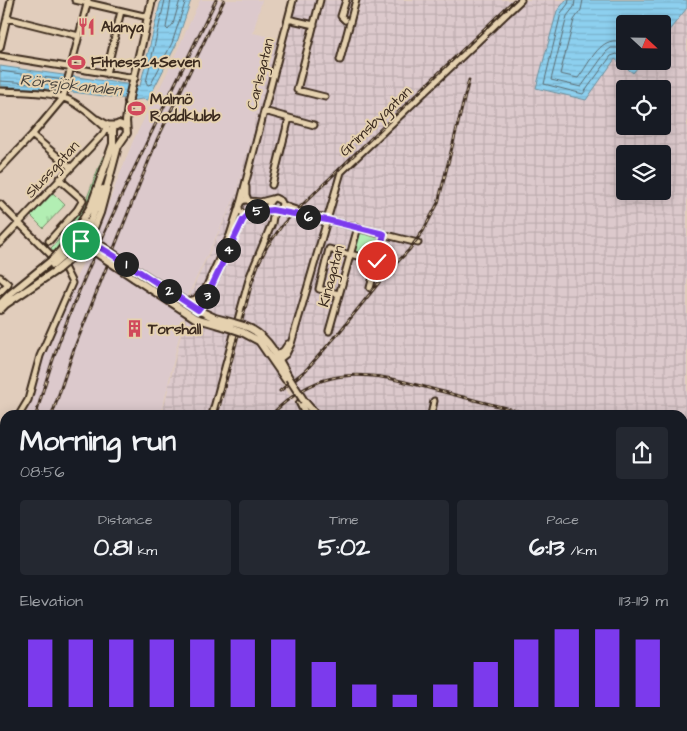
<!DOCTYPE html>
<meta charset="utf-8">
<style>
:root{--surface:#171b24;--page:#242831;--text:#f1f3f6;--muted:#9ea1a6;--accent:#7c3aed}
body{margin:0;font-family:"Architects Daughter",sans-serif;background:var(--page);color:var(--text);height:100vh;display:flex;flex-direction:column;font-size:19px;white-space:nowrap}
*{box-sizing:border-box;margin:0}
p{font-size:16px;color:var(--muted)}
.icon{flex:none;width:28px;height:28px;fill:none;stroke:currentColor;stroke-width:2;stroke-linecap:round;stroke-linejoin:round}
.map{position:relative;flex:1;overflow:hidden}
.drawer{position:absolute;left:0px;top:410px;width:688px;height:321px;display:flex;flex-direction:column;background:var(--surface);border-radius:15px 15px 0 0;box-shadow:0 2px 12px #0003}
.drawer>*{flex:none}
.needle{width:32px;rotate:112deg}
.fabs{position:absolute;left:616px;top:15px;display:grid;gap:10px}
.fabs a{display:grid;place-items:center;width:55px;height:55px;border-radius:5px;background:var(--surface);box-shadow:0 2px 12px #0003;font-size:25px}
.pin{position:absolute;display:grid;place-items:center;width:42px;height:42px;color:#fff;margin:-21px;border:2px solid #fff;border-radius:50%;box-shadow:0 1px 5px #0007}
.km{position:absolute;width:25px;height:25px;margin:-12px;border-radius:50%;background:#222;color:#fff;font-size:14px;line-height:25px;text-align:center}
.round{display:grid;place-items:center;flex:none;width:52px;height:52px;border-radius:5px;background:var(--page)}
.headline{display:flex;align-items:center;justify-content:space-between;height:85px;padding:0 20px}
h1{font-size:28px;font-weight:700;line-height:38px}
.stats{display:grid;grid-template-columns:repeat(3,1fr);gap:8px;height:85px;padding:5px 20px}
.stats div{display:grid;align-content:center;border-radius:5px;background:var(--page);text-align:center}
.stats b{font-size:25px;font-weight:700}
.stats small{font-size:14px;font-weight:400}
.stats p{font-size:14px}
.chart{height:140px;padding:10px 20px}
.chart p{display:flex;justify-content:space-between}
.chart svg{width:100%;height:90px;margin-top:5px;stroke:var(--accent);stroke-width:6}
.map>svg:first-child{display:block}
</style>
<div class="map">
<svg width="687" height="731" viewBox="0 0 687 731">
<defs>
<pattern id="industrial-grid" width="8" height="8" patternUnits="userSpaceOnUse" patternTransform="scale(1.25)"><rect width="8" height="8" fill="#dcc9cc"/><path d="M0 4h8M4 0v8" fill="none" stroke="#beadaf"/></pattern>
<pattern id="grass-tufts" width="24" height="20" patternUnits="userSpaceOnUse" patternTransform="scale(1.25)"><rect width="24" height="20" fill="#b2eeb3"/><path d="M3 7l-1-3M5 7V3M7 7l1-3M15 17l-1-3M17 17v-4M19 17l1-3" fill="none" stroke="#9acc9a"/></pattern>
<pattern id="water-rules" width="6" height="5" patternUnits="userSpaceOnUse" patternTransform="scale(1.25)"><rect width="6" height="5" fill="#8dd0ef"/><path d="M0 2.5h6" fill="none" stroke="#7bb3cc"/></pattern>
</defs>
<rect width="100%" height="100%" fill="#e1cdbc"/>
<filter id="ink" filterUnits="userSpaceOnUse"><feTurbulence type="fractalNoise" baseFrequency=".02" numOctaves="2"/><feDisplacementMap in="SourceGraphic" scale="10" xChannelSelector="R" yChannelSelector="G"/><feConvolveMatrix kernelMatrix="1 2 1 2 8 2 1 2 1" color-interpolation-filters="sRGB"/></filter>
<g filter="url(#ink)">
<path fill="#dcc9cc" d="M200,0H262L253,33L276,38L235,197L189,293L161,415H26L44,354L74,282L97,232L133,141L167,73Z
M5,498V682L0,649V527Z
M16,726H140L138,731H17Z"/>
<path fill="url(#industrial-grid)" fill-rule="evenodd" d="M291,0H566L557,11L536,88L615,58L633,73L643,61H662L663,38L687,8V611L683,612L682,415H320L279,361V379L303,415H162L191,292L235,198L276,38L281,39ZM625,89H662V126H625ZM625,154H662V191H625Z
M683,714L687,720L686,731H547L529,726H682Z
M141,726H211L210,731H139Z
M233,726H300L299,731H232Z
M305,726H494L512,731H304Z"/>
<path fill="url(#grass-tufts)" stroke="#768c68" d="M103,156L105,157C91,193 81,223 54,252L51,248L66,232L68,233L70,231L67,227L83,208Z
M53,193L65,205L43,228L31,216Z
M360,233L379,238L380,242L376,255L374,257L355,252L354,250Z"/>
<path fill="url(#water-rules)" stroke="#6c8e9b" d="M161,0H191L176,45L148,100L142,99L136,100L48,89L0,86V66L140,86Z
M566,0H687V8L663,38L662,24H625V61H643L633,73L615,59L586,100L536,88L557,11Z
M687,611V696L682,693L683,612Z"/>
<g fill="none" stroke-linecap="round" stroke-linejoin="round">
<path stroke="#5c6c72" stroke-width="1" d="M165,0L146,82L148,85L151,84L172,43L186,0
M171,0L166,28L168,30L173,24L180,0
M569,0L568,4L561,13L544,84L583,94L611,56L617,54L625,60
M575,0L574,7L567,16L551,80L581,87L606,52L611,48H617L625,52
M583,0L581,10L574,20L560,74L578,78C590,63 601,32 625,43
M0,71L64,80
M0,81L62,85"/>
<defs>
<path id="minor" d="M75,0L148,17
M320,0L297,90L325,97
M7,18L79,36
M288,19L314,25
M345,20L341,16L346,0
M0,48L11,0
M0,56L135,78
M340,60L356,0
M106,74L121,11
M0,91C20,92 52,91 69,100C85,108 100,122 112,134
M264,111L314,125
M97,119L108,125H117
M32,135L70,167
M0,169L32,135L63,98L88,0
M272,185L289,118
M246,187V195L248,200
M239 207a7 7 0 1 1 14 0a7 7 0 1 1-14 0Z
M249,201L260,202L272,199
M0,204L65,269L72,283L40,356L28,400L19,415
M240,204L293,0
M282,204C296,213 313,212 327,220L418,243
M276,211C281,209 283,205 281,201L275,198L272,199L269,203V207L272,210L324,219
M251,213L258,211L272,210
M49,241L77,210L83,200L59,179
M0,243L103,134L106,128
M350,254L377,261
M0,277L8,284L0,292
M370,288L384,234
M339,294L319,289L329,249L350,255
M186,302L196,299L201,293
M198,310L199,303L230,235L239,207
M198,310L203,305L239,227L247,214
M329,331L358,227
M275,357L284,350L288,344
M277,361L286,354L291,344L341,172L521,0
M212,415L250,276L272,223L274,211
M431,415L434,401
M0,438L5,431
M682,529L687,528
M682,605L687,604
M682,709L687,715
M517,726L535,731
M161,731L162,726
M299,731L300,726
M555,731L556,726
M618,731L619,726"/>
<path id="major" d="M128,102L152,0
M85,222C82,232 80,240 89,248
M92,233L100,213L118,146L127,133L126,121L129,100
M93,240L88,233V227L103,189
M63,252L75,243L85,241
M69,252L80,247L89,248
M57,255L74,234L91,206L113,144V128L119,124L126,127
M64,264L76,253
M131,266L198,310L215,318L234,323
M134,278L195,318L233,329
M0,304L10,294L52,260
M0,310L6,304L58,269
M244,326C268,334 277,357 289,378
M242,332L259,341L286,380
M304,401L316,415
M300,403L306,415
M214,731L215,726
M221,731L222,726"/>
<path id="highway" d="M0,693L5,711
M0,712L5,731"/>
</defs>
<use href="#minor" stroke="#3b2a1e" stroke-width="9"/>
<use href="#major" stroke="#3b2a1e" stroke-width="10"/>
<use href="#highway" stroke="#3b2a1e" stroke-width="11"/>
<use href="#minor" stroke="#e5d1af" stroke-width="5"/>
<use href="#major" stroke="#e5d1af" stroke-width="6"/>
<use href="#highway" stroke="#e5d1af" stroke-width="8"/>
<defs>
<path id="rail" d="M269,244L283,224L296,211L514,0
M280,391L306,370L337,335L385,275L409,250L423,231L438,203L469,80
M36,415C54,348 80,286 109,223C143,148 180,74 216,0
M52,415L74,349L157,140L224,0
M217,415L252,282L259,262L271,239
M271,415C287,399 309,383 332,378C369,369 408,383 444,392C473,400 503,407 532,415
M682,432L687,430
M682,456L687,457
M0,519L5,508
M682,610H687
M0,635L5,639
M22,726L23,731
M33,726V731
M51,726L53,731
M233,731L234,726"/>
</defs>
<use href="#rail" stroke="#3b2a1e" stroke-width="3"/>
<use href="#rail" stroke="#e5d1af" stroke-width="1" stroke-dasharray="4" stroke-linecap="butt"/>
<defs>
<path id="major-bridge" d="M93,240L131,266
M89,248L134,278
M52,260L57,255
M53,265L61,258
M58,269L64,264
M234,323L244,326
M233,329L242,332
M289,378L304,401"/>
</defs>
<use href="#major-bridge" stroke="#3b2a1e" stroke-width="10" stroke-linecap="butt"/>
<use href="#major-bridge" stroke="#e5d1af" stroke-width="6"/>
</g>
</g>
<g fill="none" stroke-linecap="round" stroke-linejoin="round" filter="url(#ink)">
<defs>
<path id="route" d="M81,241C94,240 118,260 131,266L198,310L204,302L243,220L250,213L272,210L327,220L384,234L377,261"/>
</defs>
<use href="#route" stroke="#fff" stroke-width="10"/>
<use href="#route" stroke="#7c3aed" stroke-width="6"/>
</g>
<defs>
<symbol id="restaurant-bare" viewBox="-9 -9 18 18"><path d="M-5-6h1v4h1v-4h1v4h1v-4h1v5L-1.5 .5V6h-2V.5L-5-1ZM5-6V6H3V1.5H1.5Q1.5-4 5-6Z" fill="#d1495b" stroke="#e5d1af" stroke-width="2.5" paint-order="stroke"/></symbol>
<symbol id="stadium-bare" viewBox="-9 -9 18 18"><path d="M0-5a6.5 5 0 1 0 0 10a6.5 5 0 1 0 0-10ZM-3.5-1.8h7v3.6h-7Z" fill="#d1495b" stroke="#e5d1af" stroke-width="2.5" paint-order="stroke"/></symbol>
<symbol id="building-bare" viewBox="-9 -9 18 18"><path d="M-4-6H4V6H1V3H-1V6H-4ZM-2.5-4.3h1.7v1.8h-1.7ZM.8-4.3h1.7v1.8H.8ZM-2.5-1h1.7V.8h-1.7ZM.8-1h1.7V.8H.8Z" fill="#d1495b" stroke="#e5d1af" stroke-width="2.5" paint-order="stroke"/></symbol>
</defs>
<g fill-rule="evenodd">
<use href="#restaurant-bare" x="74" y="14" width="25" height="25"/>
<use href="#stadium-bare" x="64" y="50" width="25" height="25"/>
<use href="#stadium-bare" x="124" y="96" width="25" height="25"/>
<use href="#building-bare" x="122" y="316" width="25" height="25"/>
</g>
<g text-anchor="middle" stroke-width="4" stroke-linejoin="round" paint-order="stroke">
<g font-size="15" font-weight="bold" fill="#3b2a1e" stroke="#e5d1af" text-anchor="start">
<text x="101" y="32">Alanya</text>
<text x="91" y="67">Fitness24Seven</text>
<text x="150" y="104">Malmö<tspan x="150" dy="17">Roddklubb</tspan></text>
<text x="148" y="334">Torshall</text>
</g>
<g font-size="15" fill="#3b2a1e" stroke="#e5d1af">
<text transform="translate(260 74) rotate(-76)" y="5">Carlsgatan</text>
<text transform="translate(375 121) rotate(-44)" y="5">Grimsbygatan</text>
<text transform="translate(52 169) rotate(-47)" y="5">Slussgatan</text>
<text transform="translate(331 276) rotate(-75)" y="5">Kinagatan</text>
</g>
<g font-size="16" font-style="italic" fill="#47433d" stroke="#e5d1af">
<text transform="translate(71 84) rotate(6)" y="6">Rörsjökanalen</text>
</g>
</g>
</svg>
<div class="fabs">
<a><svg class="needle" viewBox="-14 -14 28 28"><path d="M0-13l5 13h-10z" fill="#e53935"/><path d="M0 13l5-13h-10z" fill="#9ea1a6"/></svg></a>
<a><svg class="icon" aria-label="locate" viewBox="0 0 24 24"><circle cx="12" cy="12" r="6"/><path d="M12 2v4M12 18v4M2 12h4M18 12h4"/></svg></a>
<a><svg class="icon" aria-label="layers" viewBox="0 0 24 24"><path d="M12 4l9 5-9 5-9-5zM3 14l9 5 9-5"/></svg></a>
</div>
<div class="pin" style="left:81px;top:241px;background:#1e9e55"><svg class="icon" aria-label="arrive" viewBox="0 0 24 24"><path d="M6 21V4h12l-3 4 3 4H6"/></svg></div>
<div class="pin" style="left:377px;top:261px;background:#d93025"><svg class="icon" aria-label="check" viewBox="0 0 24 24"><path d="M5 12l5 5 9-10"/></svg></div>
<b class="km" style="left:126px;top:264px">1</b>
<b class="km" style="left:169px;top:291px">2</b>
<b class="km" style="left:207px;top:296px">3</b>
<b class="km" style="left:228px;top:250px">4</b>
<b class="km" style="left:257px;top:211px">5</b>
<b class="km" style="left:308px;top:217px">6</b>
<section class="drawer">
<div class="headline"><div><h1>Morning run</h1><p>08:56</p></div><a class="round"><svg class="icon" aria-label="share" viewBox="0 0 24 24"><path d="M12 15V3M7 8l5-5 5 5M5 13v7h14v-7"/></svg></a></div>
<div class="stats">
<div><p>Distance</p><b>0.81<small> km</small></b></div>
<div><p>Time</p><b>5:02</b></div>
<div><p>Pace</p><b>6:13<small> /km</small></b></div>
</div>
<div class="chart"><p><span>Elevation</span>113–119 m</p>
<svg viewBox="0 0 160 44" preserveAspectRatio="none"><path d="M5 44V11M15 44V11M25 44V11M35 44V11M45 44V11M55 44V11M65 44V11M75 44V22M85 44V33M95 44V38M105 44V33M115 44V22M125 44V11M135 44V6M145 44V6M155 44V11"/></svg>
</div>
</section>
</div>
